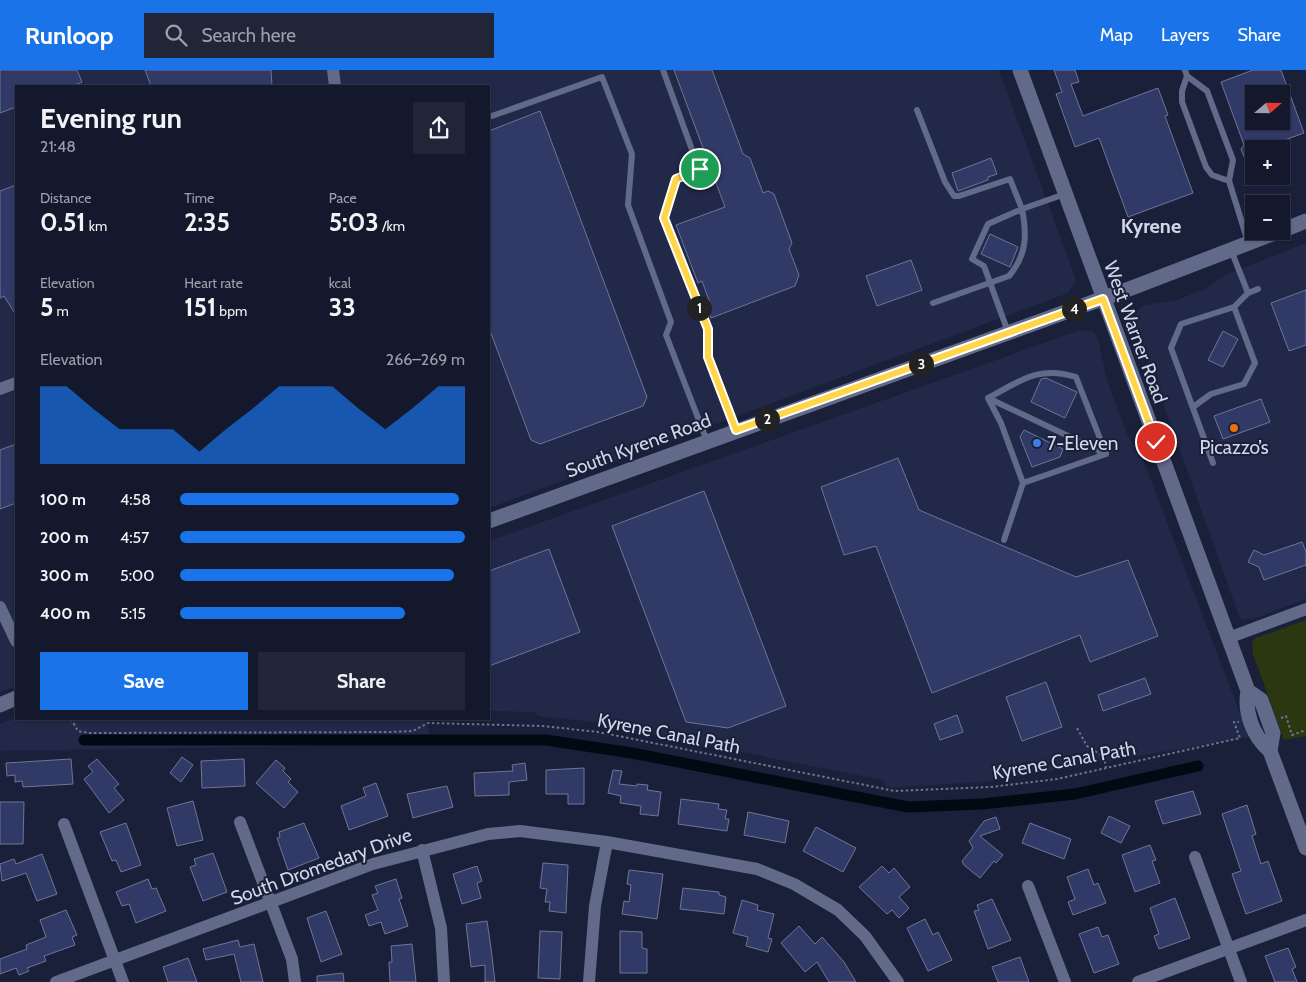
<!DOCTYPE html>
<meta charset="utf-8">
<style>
:root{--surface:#14182c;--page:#212538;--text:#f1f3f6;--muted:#9da0a9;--line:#333748;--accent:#1a73e8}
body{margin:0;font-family:Cabin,sans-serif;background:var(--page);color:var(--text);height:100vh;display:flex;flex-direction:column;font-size:19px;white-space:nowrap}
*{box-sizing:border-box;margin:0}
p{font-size:16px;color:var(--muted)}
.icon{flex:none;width:28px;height:28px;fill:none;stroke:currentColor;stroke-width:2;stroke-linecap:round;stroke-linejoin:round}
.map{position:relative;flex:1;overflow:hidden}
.drawer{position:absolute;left:15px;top:15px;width:475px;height:635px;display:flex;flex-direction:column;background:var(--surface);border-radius:0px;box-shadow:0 1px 4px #0004,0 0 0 1px var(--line)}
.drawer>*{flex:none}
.needle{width:32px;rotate:70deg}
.tools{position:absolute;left:1245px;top:15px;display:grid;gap:10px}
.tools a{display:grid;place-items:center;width:45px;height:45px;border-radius:0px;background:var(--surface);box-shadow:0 1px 4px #0004,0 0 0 1px var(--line);font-size:25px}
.pin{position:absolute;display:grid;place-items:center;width:42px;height:42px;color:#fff;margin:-21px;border:2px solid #fff;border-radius:50%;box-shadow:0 1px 5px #0007}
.km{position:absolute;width:25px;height:25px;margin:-12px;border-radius:50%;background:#222;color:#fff;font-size:14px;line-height:25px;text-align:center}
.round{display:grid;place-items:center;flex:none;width:52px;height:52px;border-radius:0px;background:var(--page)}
.head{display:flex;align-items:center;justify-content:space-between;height:85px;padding:0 25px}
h1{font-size:28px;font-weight:800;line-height:38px}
.figures{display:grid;grid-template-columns:repeat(3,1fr);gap:8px;height:85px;padding:5px 25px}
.figures div{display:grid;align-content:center}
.figures b{font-size:25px;font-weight:800}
.figures small{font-size:14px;font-weight:400}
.figures p{font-size:14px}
.chart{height:140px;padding:10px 25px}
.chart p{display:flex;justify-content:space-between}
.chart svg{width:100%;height:90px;margin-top:5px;fill:var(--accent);opacity:.7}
.action{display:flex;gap:10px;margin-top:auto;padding:10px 25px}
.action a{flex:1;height:58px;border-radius:0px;background:var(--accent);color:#fff;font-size:20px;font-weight:800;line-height:58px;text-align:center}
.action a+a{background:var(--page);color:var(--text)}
ul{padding:0 25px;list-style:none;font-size:16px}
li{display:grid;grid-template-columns:80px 60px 1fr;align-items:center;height:38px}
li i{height:12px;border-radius:6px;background:var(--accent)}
header{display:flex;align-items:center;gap:30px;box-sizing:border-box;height:70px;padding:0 25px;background:var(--accent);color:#fff}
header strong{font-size:24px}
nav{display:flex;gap:28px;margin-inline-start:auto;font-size:18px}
.search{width:350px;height:45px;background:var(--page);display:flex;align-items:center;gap:12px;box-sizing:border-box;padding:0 18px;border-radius:0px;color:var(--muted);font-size:19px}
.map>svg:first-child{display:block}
</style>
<header>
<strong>Runloop</strong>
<div class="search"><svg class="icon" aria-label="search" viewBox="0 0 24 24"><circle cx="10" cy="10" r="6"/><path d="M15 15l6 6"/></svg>Search here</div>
<nav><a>Map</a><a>Layers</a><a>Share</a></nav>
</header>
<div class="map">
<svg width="1306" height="912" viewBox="0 0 1306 912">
<rect width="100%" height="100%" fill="#1a203a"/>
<path fill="#212848" d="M0,0H999L1076,210L1068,223L489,438V16H16V616L0,622Z
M1306,173V529L1256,548L1243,550L1239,546L1137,260L1135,247L1137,240L1145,235L1177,230L1207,218L1225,205Z
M1080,260L1093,261L1098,269L1107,310L1127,364L1144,392L1249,667L993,711L888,718L882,710L660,666L603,653L538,646L535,642L489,641V471Z
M16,647L424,649L434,674L0,681V654Z"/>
<path fill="#2a3710" d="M1306,550V666L1284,670L1253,584L1252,572L1256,568Z"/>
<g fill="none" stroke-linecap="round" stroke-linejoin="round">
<path stroke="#000a12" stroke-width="11" d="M84,670H546L632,683L908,737L982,734L1075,724L1198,696"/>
</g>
<path fill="#313a67" stroke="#6d7695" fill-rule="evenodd" d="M0,0H77L82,12L72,16H16V37L0,43Z
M145,0H271L272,16H151Z
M674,0H712L743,84L750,88L763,123L768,121L774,124L792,173L789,179L799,205L795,216L711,248L707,237L711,236L702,211L698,213L676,155L725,137Z
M1054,0H1075L1079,12L1071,14L1083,46L1158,18L1168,45L1165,46L1193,123L1128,147L1099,68L1075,77L1056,24L1062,22Z
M1253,0H1281L1304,63L1282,71L1283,75L1273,79H1254V86L1245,89L1241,79L1244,75L1221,12ZM1254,24H1281V51H1254Z
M540,41L647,327L643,336L540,374L531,370L489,258V61Z
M991,88L997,104L988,107V110L958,121L952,103Z
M16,115V245L4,226L0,228V121Z
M990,164L1018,177L1010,197L981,184Z
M911,190L922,220L877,236L866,206Z
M1306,220V275L1289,281L1271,233Z
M1223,261L1238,269L1223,297L1208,290Z
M1046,308L1077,322L1065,348L1031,332L1041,309Z
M1261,329L1270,352L1223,369L1214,346Z
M1024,360L1063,379L1060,387L1032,397L1020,367Z
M16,374V433L0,439V380Z
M898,388L919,440L1076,507L1128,490L1158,566L1090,592L1080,565L932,623L876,476L844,485L821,417Z
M704,421L786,636L728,658L686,652L612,456Z
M1302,472L1306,482V495L1264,510L1259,497L1248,492L1254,480L1264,485Z
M549,479L580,562L489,596V501Z
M1145,608L1151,624L1103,641L1098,625Z
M1046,612L1062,657L1022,671L1006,627Z
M957,645L963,662L940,670L934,654Z
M182,687L193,695L181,712L170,703Z
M71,689L73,714L23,717L22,711L15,712V705L7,706L6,693Z
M97,689L119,714L114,718L124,730L109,743L84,709L93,702L88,696Z
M244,689L245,716L202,718L201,691Z
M276,690L285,698L283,701L291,709L288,712L298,722L284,738L256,713Z
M525,693L527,710L509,712V725L475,726L474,703L513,701L512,695Z
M584,698V734H568V724H546V700Z
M613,700L622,701L619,714L637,716V714L648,715L647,720L661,722L658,746L640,744L641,736L620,733L621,726L608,723Z
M376,713L388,746L349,760L341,736L366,726L363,718Z
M447,716L453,737L413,748L407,724Z
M1193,721L1201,744L1163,754L1155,731Z
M681,729L719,734L718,739L727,740L725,749H729L727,761L678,754Z
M193,731L203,770L177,776L167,738Z
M0,732H24L23,774H0Z
M1247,735L1256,764L1252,766L1261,794L1268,791L1282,831L1246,844L1232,804L1241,801L1222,744Z
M748,742L789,751L785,773L744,765Z
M1109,746L1130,756L1121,773L1101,763Z
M996,747L1000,759L980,766L1003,785L996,793L994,791L980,808L964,795L962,791L973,778L969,771L984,751Z
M126,753L141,795L121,802L116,790L112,791L100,762Z
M304,753L319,788L288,800L277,768L280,767L279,762Z
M1030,753L1071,769L1064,789L1022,773Z
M816,757L856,778L843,802L803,781Z
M1150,775L1156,790L1152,791L1160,813L1135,822L1122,785Z
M213,783L227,822L203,831L190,797L196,795L194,789Z
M42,784L57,824L37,831L26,803L2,811L0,794L14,789L16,794Z
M543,793L568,795L566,843L549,841L550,832H545L547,819L540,818Z
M477,796L482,811L477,813L481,828L462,834L453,804Z
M882,796L889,803L894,798L910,817L899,827L909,838L899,848L892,840L887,844L859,817Z
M1088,799L1094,815L1098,813L1106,833L1073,845L1068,832L1075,829L1067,807Z
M629,800L663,804L657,849L622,844L624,831L629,832L631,815L627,814Z
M148,809L152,819L156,818L166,841L136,853L129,834L122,836L116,822Z
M396,809L402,828L399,829L408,856L385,864L381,852L369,856L365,845L378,840L372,825L378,823L375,816Z
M683,818L719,822V825L726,827L724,844L680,839Z
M1175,828L1190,868L1159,879L1154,866L1159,864L1150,838Z
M992,829L1011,870L988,879L974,841L979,840L977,835Z
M742,830L758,835L757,840L774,844L768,868L772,869L768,882L746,876L748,867L733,863Z
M66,840L77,865L72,867L75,875L44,886L46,891L27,898L29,901L19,905L16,898L0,904V889L27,879L26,875L46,867L40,850Z
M326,841L342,884L321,892L307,848Z
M925,849L933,865L938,862L952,890L928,901L907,858Z
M487,851L491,878L495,912H485V895L471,897L466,854Z
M799,856L815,874L822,867L844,892L856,912H829L817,892L805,902L781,873Z
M1098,857L1102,867L1108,865L1119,894L1094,903L1079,864Z
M540,861L562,862L560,909L538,908Z
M620,861L642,862V878L647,879V903H620Z
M238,870L240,877L254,874L263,912H241L234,884L206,890L203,879Z
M412,874L416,912H390L389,892H392L391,876Z
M1288,878L1296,897L1292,899L1297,912H1275L1265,886Z
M1020,887L1029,912H998L992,897Z
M188,888L197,912H168L163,897Z
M343,903L344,912H317V906Z"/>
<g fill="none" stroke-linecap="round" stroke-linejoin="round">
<path stroke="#6e748a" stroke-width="2" stroke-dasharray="2.5 2.5" stroke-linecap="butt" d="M1281,648L1286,646L1292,665L1306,660
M71,649L78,661L89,663L391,662L413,661L428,653L543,656L598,662L895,721L991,717L1057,709L1240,668L1234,652H1239
M1077,658L1087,676L1104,687L1106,698"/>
<path stroke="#626a89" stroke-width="6" d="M663,0L699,99L676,109L665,148L707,259L708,287L736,360
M1185,0L1187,6L1207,21L1233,90L1229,111L1248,172
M1187,6L1182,21V32L1206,97L1212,105L1229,111
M917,40L945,112L954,126H959L1010,109L1022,139L1065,124
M489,47L602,7L632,84L628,135L671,252L666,265L707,371
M1248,223L1258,219
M933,233C959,224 984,215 1009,206C1027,185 1027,164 1022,139L988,154L972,189L984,196C992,218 1000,240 1008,262
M988,328L1001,353L1023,413L1106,384
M988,328C1020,311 1038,295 1076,307L1106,384
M988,328L1106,384
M1193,337L1211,324L1244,314L1255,293L1234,237
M1213,393L1171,278L1181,254L1234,237L1248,223L1231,180
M1004,470L1023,413"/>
<path stroke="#626a89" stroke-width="12" d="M333,0L335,16
M0,319L16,313
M0,537L16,571
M1228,568L1306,539
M240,752L292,889L295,912
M64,754L123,912
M422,780L441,858L444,912
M1195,787L1241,912
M1028,816L1065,912
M56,912L373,794L488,764L520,761L607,772L757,799L794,814L838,840L865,866L898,912
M589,912L595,836L607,772
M1138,912L1306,850"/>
<path stroke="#626a89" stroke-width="15" d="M1020,0L1248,621C1244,643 1253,666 1270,681
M1281,161L1306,151
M489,451L1129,219L1280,161
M1248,621L1261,630L1273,663L1270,681L1306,778
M0,635L16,628"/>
</g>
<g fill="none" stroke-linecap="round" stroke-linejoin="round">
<defs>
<path id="route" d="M700,99L676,109L664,148L708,259V287L736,360L1103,229L1156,372"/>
</defs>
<use href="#route" stroke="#fff" stroke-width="10"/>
<use href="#route" stroke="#ffd54a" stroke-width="6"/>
</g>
<circle fill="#e8710a" stroke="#1a203a" stroke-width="2" cx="1234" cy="358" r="5"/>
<circle fill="#3f7fe0" stroke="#1a203a" stroke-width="2" cx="1037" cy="373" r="5"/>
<g text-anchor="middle" stroke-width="4" stroke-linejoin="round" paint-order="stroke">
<g font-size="19" fill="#d2d8e9" stroke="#1a203a">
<text transform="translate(1136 262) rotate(70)" y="7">West Warner Road</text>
<text transform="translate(638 375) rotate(-20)" y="7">South Kyrene Road</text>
<text transform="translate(669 663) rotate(11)" y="7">Kyrene Canal Path</text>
<text transform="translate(1064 690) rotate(-10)" y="7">Kyrene Canal Path</text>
<text transform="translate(321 796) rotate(-20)" y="7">South Dromedary Drive</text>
</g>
<g font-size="19" fill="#d2d8e9" stroke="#1a203a" text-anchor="start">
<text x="1047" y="380">7-Eleven</text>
<text x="1234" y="384" text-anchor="middle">Picazzo’s</text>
</g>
<g font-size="20" font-weight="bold" fill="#d2d8e9" stroke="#1a203a">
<text x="1151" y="163">Kyrene</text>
</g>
</g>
</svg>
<div class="tools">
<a><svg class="needle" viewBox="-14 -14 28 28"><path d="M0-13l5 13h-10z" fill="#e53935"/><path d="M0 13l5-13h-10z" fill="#9da0a9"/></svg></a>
<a>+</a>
<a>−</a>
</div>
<div class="pin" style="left:700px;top:99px;background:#1e9e55"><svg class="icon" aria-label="arrive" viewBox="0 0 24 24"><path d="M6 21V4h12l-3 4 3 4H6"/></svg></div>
<div class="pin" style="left:1156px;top:372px;background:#d93025"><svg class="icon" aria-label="check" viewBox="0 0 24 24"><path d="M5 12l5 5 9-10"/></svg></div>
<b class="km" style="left:699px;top:238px">1</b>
<b class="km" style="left:767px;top:349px">2</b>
<b class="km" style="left:921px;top:294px">3</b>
<b class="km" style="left:1074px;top:239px">4</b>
<section class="drawer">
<div class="head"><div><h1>Evening run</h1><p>21:48</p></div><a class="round"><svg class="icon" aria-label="share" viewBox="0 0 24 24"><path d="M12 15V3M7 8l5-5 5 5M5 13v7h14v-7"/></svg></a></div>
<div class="figures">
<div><p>Distance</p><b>0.51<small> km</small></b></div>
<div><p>Time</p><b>2:35</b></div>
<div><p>Pace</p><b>5:03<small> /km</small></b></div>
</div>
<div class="figures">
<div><p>Elevation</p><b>5<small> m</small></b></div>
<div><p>Heart rate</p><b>151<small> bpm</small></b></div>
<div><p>kcal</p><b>33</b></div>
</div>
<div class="chart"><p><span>Elevation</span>266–269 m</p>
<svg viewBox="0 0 160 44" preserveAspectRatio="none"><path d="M0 44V6L10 6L20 17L30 27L40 27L50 27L60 38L70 27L80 17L90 6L100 6L110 6L120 17L130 27L140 17L150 6L160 6V44z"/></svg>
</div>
<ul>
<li><b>100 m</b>4:58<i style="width:98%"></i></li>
<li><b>200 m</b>4:57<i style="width:100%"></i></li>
<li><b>300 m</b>5:00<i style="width:96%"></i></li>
<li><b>400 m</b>5:15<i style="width:79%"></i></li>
</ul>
<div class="action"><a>Save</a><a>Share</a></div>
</section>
</div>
